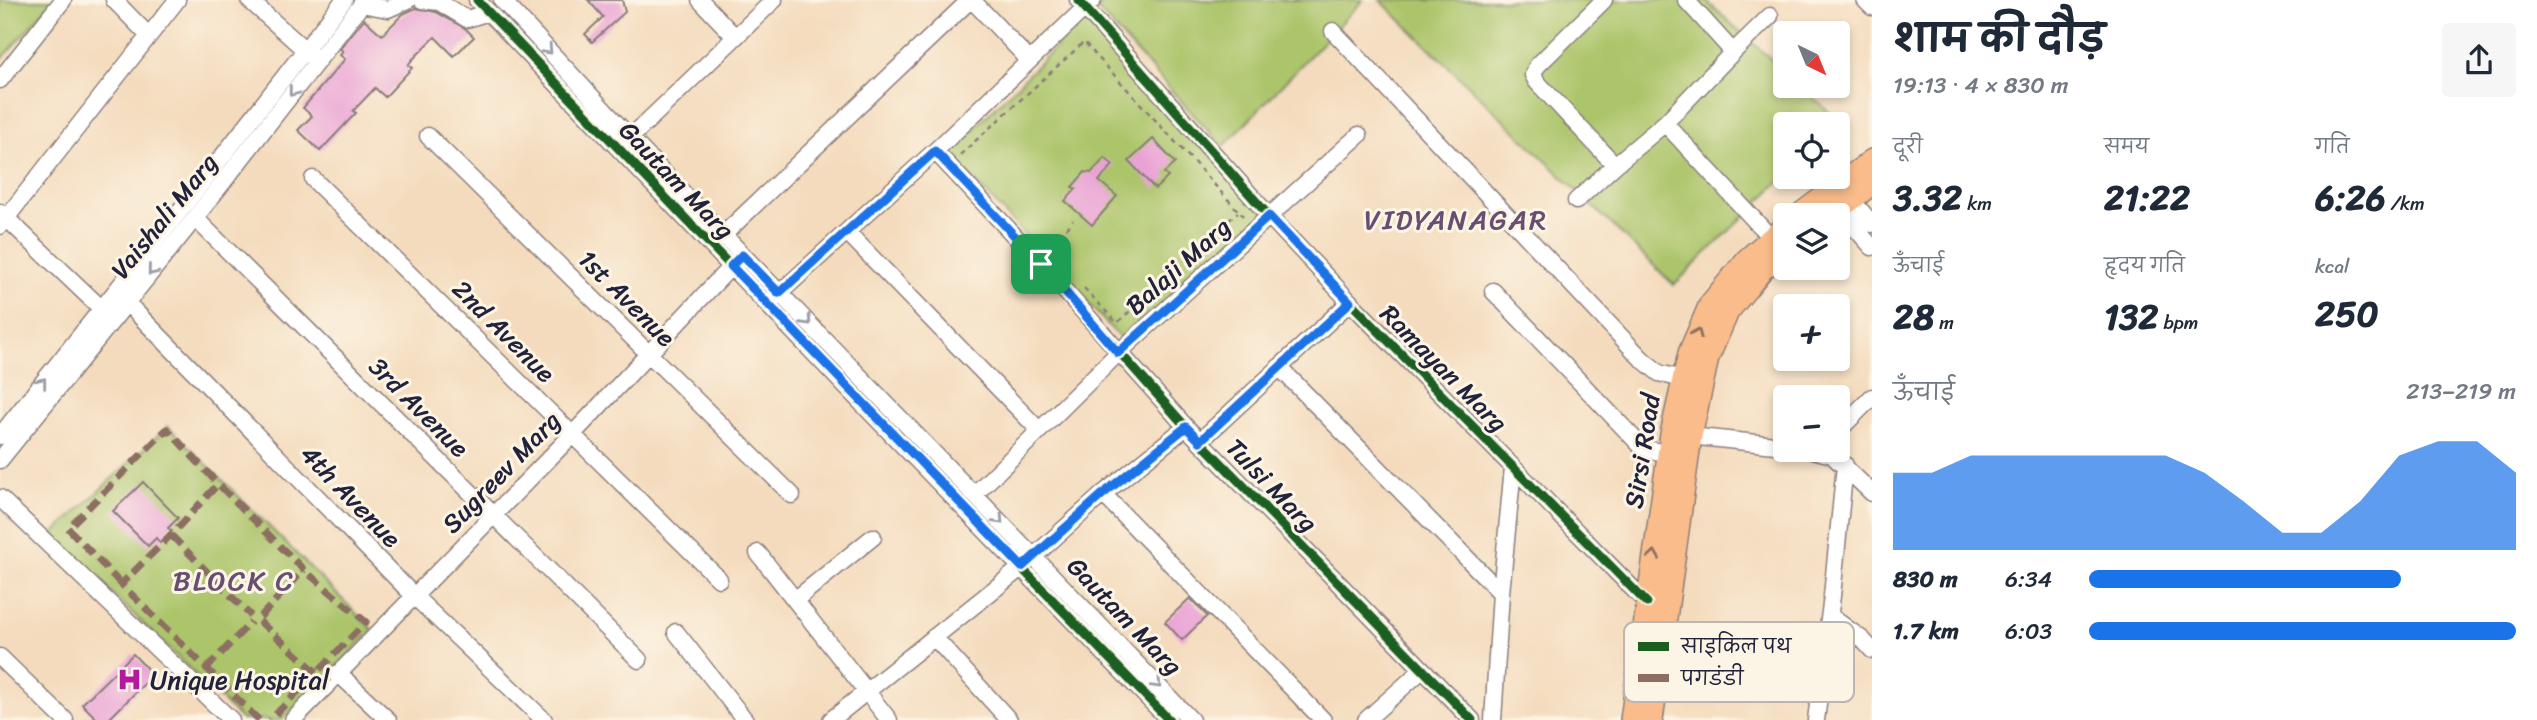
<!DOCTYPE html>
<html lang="hi">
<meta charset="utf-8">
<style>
:root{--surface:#fff;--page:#f6f6f7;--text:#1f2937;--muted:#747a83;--accent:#1a73e8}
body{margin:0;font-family:Sriracha,"Playpen Sans Deva",sans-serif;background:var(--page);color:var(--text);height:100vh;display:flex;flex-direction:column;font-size:26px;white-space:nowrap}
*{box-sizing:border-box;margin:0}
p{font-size:23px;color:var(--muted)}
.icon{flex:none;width:38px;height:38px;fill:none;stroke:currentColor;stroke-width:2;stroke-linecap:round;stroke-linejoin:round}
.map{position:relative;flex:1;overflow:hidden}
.sheet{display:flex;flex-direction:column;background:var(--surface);width:665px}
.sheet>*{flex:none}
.needle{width:46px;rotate:137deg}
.tools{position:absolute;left:1773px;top:21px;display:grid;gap:14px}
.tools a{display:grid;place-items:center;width:77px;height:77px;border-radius:7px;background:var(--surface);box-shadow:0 4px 10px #0003;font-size:35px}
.pin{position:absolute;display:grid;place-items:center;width:60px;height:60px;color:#fff;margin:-30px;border-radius:14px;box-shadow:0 4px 10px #0006}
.round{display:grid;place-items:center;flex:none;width:74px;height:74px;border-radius:7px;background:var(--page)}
.overview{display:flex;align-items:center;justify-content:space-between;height:119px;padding:0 21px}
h1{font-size:38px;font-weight:700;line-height:52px}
.stats{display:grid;grid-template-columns:repeat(3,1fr);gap:10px;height:119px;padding:7px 21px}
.stats div{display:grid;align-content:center}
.stats b{font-size:35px;font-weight:700}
.stats small{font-size:19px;font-weight:400}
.stats p{font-size:19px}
.chart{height:196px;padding:14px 21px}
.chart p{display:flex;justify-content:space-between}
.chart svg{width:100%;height:126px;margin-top:7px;fill:var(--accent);opacity:.7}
ul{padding:0 21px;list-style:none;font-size:23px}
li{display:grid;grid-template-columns:112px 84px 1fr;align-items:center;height:52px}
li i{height:18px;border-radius:9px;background:var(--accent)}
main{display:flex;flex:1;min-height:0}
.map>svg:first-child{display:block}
</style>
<main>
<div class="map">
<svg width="1872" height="720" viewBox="0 0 1872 720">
<rect width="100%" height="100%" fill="#fcf5e5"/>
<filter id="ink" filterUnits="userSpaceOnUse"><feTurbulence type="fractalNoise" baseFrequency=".0143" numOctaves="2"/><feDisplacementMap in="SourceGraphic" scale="14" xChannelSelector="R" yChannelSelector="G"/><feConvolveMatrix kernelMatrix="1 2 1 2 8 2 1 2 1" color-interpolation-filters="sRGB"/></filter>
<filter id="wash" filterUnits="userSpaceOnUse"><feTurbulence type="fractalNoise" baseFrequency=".00686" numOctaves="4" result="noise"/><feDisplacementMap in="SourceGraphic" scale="28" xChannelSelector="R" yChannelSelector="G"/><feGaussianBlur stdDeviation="1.57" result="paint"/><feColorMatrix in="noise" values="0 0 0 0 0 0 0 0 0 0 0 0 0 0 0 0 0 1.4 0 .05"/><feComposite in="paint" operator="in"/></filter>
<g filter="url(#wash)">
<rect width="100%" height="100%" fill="#f4dbbd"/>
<path fill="#acc56b" stroke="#677453" stroke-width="2" d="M0,0H53L3,58L0,55Z
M1107,0H1363L1223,147L1097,9Z
M1380,0H1705L1785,72V86H1800L1840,122L1838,125L1785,124V176L1674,285Z
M1084,19L1265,213L1123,341L949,153Z
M168,426L373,630L282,720H242L52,535Z"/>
<g id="blocks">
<path fill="#eaa2d5" d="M588,0H622L625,12L592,42L585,34L603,17Z
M416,8L436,12L466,29L474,37L454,56L435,37L412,60L408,65L412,68L385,97L375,88L353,111L356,113L320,151L298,130L312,116L303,108L345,59L340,55L343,51L340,49L364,19L382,35L403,14Z
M1153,139L1175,163L1164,173L1168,177L1155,189L1129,161Z
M1105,158L1113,165L1099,181L1117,196L1092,225L1065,201L1076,189L1072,187L1085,172L1091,173Z
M143,482L178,518L168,528L172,531L160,543L156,538L148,546L113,511Z
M1190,598L1207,616L1182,640L1165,622Z
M133,654L153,675L108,720H98L82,704Z"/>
</g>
</g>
<g filter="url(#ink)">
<use href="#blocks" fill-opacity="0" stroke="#8b7e7c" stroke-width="2"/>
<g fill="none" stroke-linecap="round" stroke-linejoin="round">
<defs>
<path id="minor" d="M114,0L148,35
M249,0L313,57
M422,0L439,2L467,19L489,12
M477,0L847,388L1169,720
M502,0L630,138L1191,720
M700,0L735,37
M972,0L1029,60
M1078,0L1269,216L1350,302L1647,603
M1604,0L1537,66L1533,75L1537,82L1615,165L1665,123L1733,52L1686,0
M1865,0L1872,7
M361,4L388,9L408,0
M1333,31L1642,359L1659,373L1682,379
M1733,52L1770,16
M0,80L63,0
M1665,123L1771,238
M428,136L792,495
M630,138L774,0
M935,151L1041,264L1186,427L1472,720
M313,179L719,579
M1845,192L1872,224
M1576,201L1615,165
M1832,202L1872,247
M0,212L107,314
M195,218L639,660
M0,226L177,0
M847,232L1038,429
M723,235L970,0
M1493,291L1644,449L1668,453
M772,300L935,151L1093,0
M126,302L414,596L544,720
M1279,367L1501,593
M1838,431L1872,397
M1680,435L1785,446
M0,436L187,202L344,0
M1200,441L1350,302
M1813,450L1832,455L1872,493
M0,460L195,218L365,0
M1103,494L1323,720
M974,495L1118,353L1359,135
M0,498L231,720
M758,553L889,720
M795,600L873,537
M1830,616L1863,640L1872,650
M676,632L745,720
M934,637L1009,720
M0,657L65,720
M338,673L388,720
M293,720L573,434L738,259
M831,720L1022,567L1103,494L1186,427
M1366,720L1422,670
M1493,720L1501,593L1513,467
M1816,720L1832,596L1845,465"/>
<path id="major" d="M1799,215L1872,160
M1832,215L1872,184
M1631,720L1671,434L1689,353L1710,304L1747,259L1785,226
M1652,720L1691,436L1708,358L1728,312L1763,269L1785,253"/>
</defs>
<use href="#minor" stroke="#8b7e7c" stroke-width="19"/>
<use href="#major" stroke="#8b7e7c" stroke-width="24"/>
<path stroke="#8b7e7c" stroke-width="2.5" stroke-dasharray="5 5" stroke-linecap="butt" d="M960,155L1084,42L1243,216
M1049,253L1073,220
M1084,288L1117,323L1238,212"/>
<use href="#minor" stroke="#fff" stroke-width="16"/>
<use href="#major" stroke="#f9bc8a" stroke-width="21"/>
<path stroke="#8d6e63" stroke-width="7" stroke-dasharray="14 7" stroke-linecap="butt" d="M171,535L251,616
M121,584L68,528L167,429L218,484
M260,617L304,570
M259,621L329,683
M206,669L251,622
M259,720L121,584L171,535L218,484L304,570L366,622L270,720"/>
<defs>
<path id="cycleway" d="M477,0L847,388L1169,720
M1078,0L1269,216L1350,302L1647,603
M935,151L1041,264L1186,427L1472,720"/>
</defs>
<use href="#cycleway" stroke="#fcf5e5" stroke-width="13"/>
<use href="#cycleway" stroke="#1b5e20" stroke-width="9"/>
</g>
<defs><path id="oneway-chevron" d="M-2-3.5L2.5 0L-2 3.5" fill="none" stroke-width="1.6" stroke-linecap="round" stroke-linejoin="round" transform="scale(1.75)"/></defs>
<g stroke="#9c9ca7">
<use href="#oneway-chevron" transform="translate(548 50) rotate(47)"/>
<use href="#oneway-chevron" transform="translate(293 92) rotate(128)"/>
<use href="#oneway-chevron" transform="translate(152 271) rotate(129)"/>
<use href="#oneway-chevron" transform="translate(807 321) rotate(46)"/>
<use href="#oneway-chevron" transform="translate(42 382) rotate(-52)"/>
<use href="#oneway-chevron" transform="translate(999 520) rotate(46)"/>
<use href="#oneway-chevron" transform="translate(1157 684) rotate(46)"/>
</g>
<g stroke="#8e6f62">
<use href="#oneway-chevron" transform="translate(1697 333) rotate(-67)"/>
<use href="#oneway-chevron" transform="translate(1654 555) rotate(-82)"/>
</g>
</g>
<g fill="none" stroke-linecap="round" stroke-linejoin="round" filter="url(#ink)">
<defs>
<path id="route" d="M935,151L1041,264L1118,353L1269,216L1350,302L1200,441L1186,427L1103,494L1022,567L731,266L742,255L779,293Z"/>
</defs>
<use href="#route" stroke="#fff" stroke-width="14"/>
<use href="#route" stroke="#1a73e8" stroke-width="9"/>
</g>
<defs>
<symbol id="hospital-bare" viewBox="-9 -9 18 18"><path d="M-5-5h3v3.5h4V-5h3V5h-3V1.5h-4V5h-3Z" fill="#b5179e" stroke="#fcf5e5" stroke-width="2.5" paint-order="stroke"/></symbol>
</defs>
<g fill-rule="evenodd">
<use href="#hospital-bare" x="112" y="662" width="35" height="35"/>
</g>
<g text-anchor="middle" stroke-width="6" stroke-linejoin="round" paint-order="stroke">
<g font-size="26" fill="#22223b" stroke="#fcf5e5">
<text transform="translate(677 180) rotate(46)" y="9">Gautam Marg</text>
<text transform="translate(164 216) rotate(-51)" y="9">Vaishali Marg</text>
<text transform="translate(1178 266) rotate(-42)" y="9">Balaji Marg</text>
<text transform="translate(627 298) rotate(45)" y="9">1st Avenue</text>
<text transform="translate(504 331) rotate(45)" y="9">2nd Avenue</text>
<text transform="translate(1444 368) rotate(45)" y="9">Ramayan Marg</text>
<text transform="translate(419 407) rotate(45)" y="9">3rd Avenue</text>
<text transform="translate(1642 451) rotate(-81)" y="9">Sirsi Road</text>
<text transform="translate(501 472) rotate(-46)" y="9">Sugreev Marg</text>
<text transform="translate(1272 485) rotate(46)" y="9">Tulsi Marg</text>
<text transform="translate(351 496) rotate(46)" y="9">4th Avenue</text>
<text transform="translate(1125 616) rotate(46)" y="9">Gautam Marg</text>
</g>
<g font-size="26" fill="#22223b" stroke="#fcf5e5" text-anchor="start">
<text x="150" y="689">Unique Hospital</text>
</g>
<g font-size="28" letter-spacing="2" fill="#684f71" stroke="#fcf5e5">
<text x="1456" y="229">VIDYANAGAR</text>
<text x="234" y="590">BLOCK C</text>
</g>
</g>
<rect x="1624" y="622" width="230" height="80" rx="10" fill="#fcf5e5" stroke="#bbb6b2" stroke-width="2"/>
<rect x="1638" y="642" width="31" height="9" fill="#1b5e20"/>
<rect x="1638" y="674" width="31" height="8" fill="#8d6e63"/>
<g font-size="19" fill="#22223b">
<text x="1681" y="653">साइकिल पथ</text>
<text x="1681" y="685">पगडंडी</text>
</g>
</svg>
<div class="tools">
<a><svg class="needle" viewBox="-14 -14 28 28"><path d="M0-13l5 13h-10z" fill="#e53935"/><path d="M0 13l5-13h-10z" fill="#747a83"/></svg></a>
<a><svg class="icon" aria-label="locate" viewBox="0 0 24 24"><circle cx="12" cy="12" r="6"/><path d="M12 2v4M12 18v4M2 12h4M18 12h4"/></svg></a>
<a><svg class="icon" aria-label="layers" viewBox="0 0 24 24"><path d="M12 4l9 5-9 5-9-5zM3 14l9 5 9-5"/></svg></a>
<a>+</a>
<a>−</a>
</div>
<div class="pin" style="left:1041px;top:264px;background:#1e9e55"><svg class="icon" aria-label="arrive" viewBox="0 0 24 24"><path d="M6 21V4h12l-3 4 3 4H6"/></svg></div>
</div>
<section class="sheet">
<div class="overview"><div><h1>शाम की दौड़</h1><p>19:13 · 4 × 830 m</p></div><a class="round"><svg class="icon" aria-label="share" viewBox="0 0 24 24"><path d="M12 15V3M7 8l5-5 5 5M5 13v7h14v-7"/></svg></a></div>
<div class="stats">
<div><p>दूरी</p><b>3.32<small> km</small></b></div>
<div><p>समय</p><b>21:22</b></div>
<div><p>गति</p><b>6:26<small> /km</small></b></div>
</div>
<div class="stats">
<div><p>ऊँचाई</p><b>28<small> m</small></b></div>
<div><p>हृदय गति</p><b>132<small> bpm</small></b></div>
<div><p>kcal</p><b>250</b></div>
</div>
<div class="chart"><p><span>ऊँचाई</span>213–219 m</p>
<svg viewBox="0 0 160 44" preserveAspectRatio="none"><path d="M0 44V17L10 17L20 11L30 11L40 11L50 11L60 11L70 11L80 17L90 27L100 38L110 38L120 27L130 11L140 6L150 6L160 17V44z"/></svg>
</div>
<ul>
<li><b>830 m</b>6:34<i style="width:73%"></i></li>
<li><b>1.7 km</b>6:03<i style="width:100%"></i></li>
</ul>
</section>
</main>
